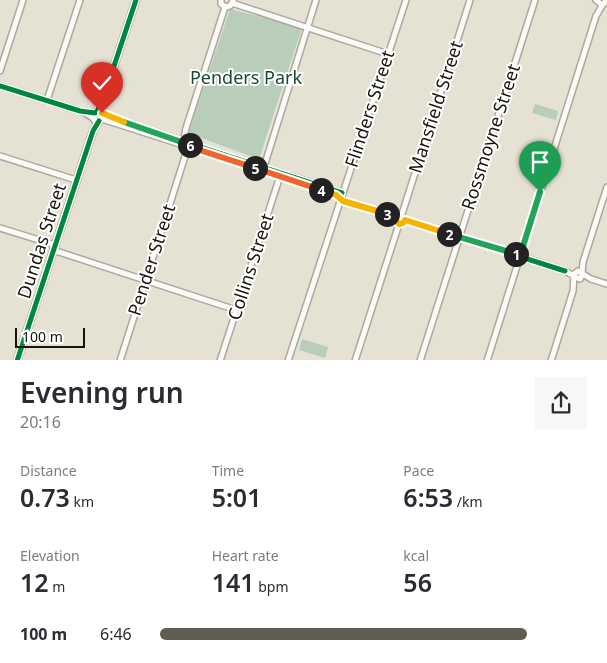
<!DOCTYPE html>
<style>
:root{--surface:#fff;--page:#f7f7f7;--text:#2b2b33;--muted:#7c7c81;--accent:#5f5c51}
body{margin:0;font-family:"Noto Sans",sans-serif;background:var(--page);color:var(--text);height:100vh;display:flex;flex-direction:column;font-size:19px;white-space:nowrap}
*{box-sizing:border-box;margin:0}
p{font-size:16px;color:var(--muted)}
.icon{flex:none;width:28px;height:28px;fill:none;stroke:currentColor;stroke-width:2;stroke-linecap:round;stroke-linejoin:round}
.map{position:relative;height:360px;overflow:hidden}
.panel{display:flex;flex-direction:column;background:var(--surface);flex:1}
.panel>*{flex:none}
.scale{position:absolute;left:15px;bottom:12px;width:70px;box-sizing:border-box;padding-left:5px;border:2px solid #17140b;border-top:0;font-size:14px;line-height:18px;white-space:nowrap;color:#17140b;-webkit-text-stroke:4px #fff;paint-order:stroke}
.pin{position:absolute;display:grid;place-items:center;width:42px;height:42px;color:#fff;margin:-51px -21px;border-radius:50% 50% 50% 0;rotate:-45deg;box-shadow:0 0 5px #0007}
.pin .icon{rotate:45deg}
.km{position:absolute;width:25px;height:25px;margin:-12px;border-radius:50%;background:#222;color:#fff;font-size:14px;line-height:25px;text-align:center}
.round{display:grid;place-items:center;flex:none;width:52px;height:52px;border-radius:0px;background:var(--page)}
.headline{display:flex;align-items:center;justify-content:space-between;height:85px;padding:0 20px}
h1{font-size:28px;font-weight:600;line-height:38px}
.figures{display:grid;grid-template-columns:repeat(3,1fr);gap:8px;height:85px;padding:5px 20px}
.figures div{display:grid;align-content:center}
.figures b{font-size:25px;font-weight:600}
.figures small{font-size:14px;font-weight:400}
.figures p{font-size:14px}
ul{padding:0 20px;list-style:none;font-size:16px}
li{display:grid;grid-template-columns:80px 60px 1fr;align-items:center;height:38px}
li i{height:12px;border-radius:6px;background:var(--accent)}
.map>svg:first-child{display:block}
</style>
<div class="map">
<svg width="607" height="361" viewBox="0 0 607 361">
<rect width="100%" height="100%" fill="#e5e1d3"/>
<path fill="#b9ceba" d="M230,9L302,28L259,159L193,135L187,137Z
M535,104L558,111L556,120L532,113Z
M302,339L328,347L325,358L299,350Z"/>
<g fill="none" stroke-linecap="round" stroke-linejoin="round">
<defs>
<path id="minor" d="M221,0V4L226,7L230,6L233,1
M596,0L601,4H604L606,0
M232,3L388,54
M0,71L23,0
M0,86L80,111L95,113
M47,100L80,0
M85,113L93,118
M103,114L183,141
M102,119L336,194L343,201L396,218
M181,144L184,139L186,128L225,7
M0,156L76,180
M243,161L266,168
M263,170L316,0
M291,176L342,193
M402,214L470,0
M405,221L520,256L565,271L574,276
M0,228L55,245
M53,250L236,310
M582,273L583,262L607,187
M583,274L591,279L607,284
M120,361L189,144
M220,361L281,173
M288,361L406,0
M355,361L399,224
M420,361L535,0
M487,361L596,16L603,4
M551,361L573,291L574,274L578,271L583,274L580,279L575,277"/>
<path id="tertiary" d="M97,111L102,102L136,0
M93 116a5 5 0 1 1 10 0a5 5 0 1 1-10 0Z
M17,361L93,131L99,121"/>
</defs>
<use href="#minor" stroke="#aba89d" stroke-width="8"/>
<use href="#tertiary" stroke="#aba89d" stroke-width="9"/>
<use href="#minor" stroke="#fbfaf8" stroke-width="5"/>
<use href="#tertiary" stroke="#fbfaf8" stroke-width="6"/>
<defs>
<path id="cycleway" d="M0,86L80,111L95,113
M97,111L102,102L136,0
M108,117L342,193
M415,223L565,271
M17,361L93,131L99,121"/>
</defs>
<use href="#cycleway" stroke="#fff" stroke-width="8"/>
<use href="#cycleway" stroke="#00873e" stroke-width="5"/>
</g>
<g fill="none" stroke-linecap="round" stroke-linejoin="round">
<defs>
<path id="split-1" d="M516,254L520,256L540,192"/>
<path id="split-2" d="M449,234L516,254"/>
<path id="split-3" d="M387,214L396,218V221L399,224L403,223L405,220L449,234"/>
<path id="split-4" d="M321,190L336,195L343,201L387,214"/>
<path id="split-5" d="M255,168L321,190"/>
<path id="split-6" d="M190,145V147L255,168"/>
<path id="split-7" d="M124,122L190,145"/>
<path id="split-8" d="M102,113L124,122"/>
</defs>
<use href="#split-1" stroke="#fff" stroke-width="10"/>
<use href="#split-2" stroke="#fff" stroke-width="10"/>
<use href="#split-3" stroke="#fff" stroke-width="10"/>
<use href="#split-4" stroke="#fff" stroke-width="10"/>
<use href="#split-5" stroke="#fff" stroke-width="10"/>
<use href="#split-6" stroke="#fff" stroke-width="10"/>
<use href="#split-7" stroke="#fff" stroke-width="10"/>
<use href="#split-8" stroke="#fff" stroke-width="10"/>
<use href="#split-1" stroke="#22a559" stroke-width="6"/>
<use href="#split-2" stroke="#22a559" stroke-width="6"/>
<use href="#split-3" stroke="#f5b400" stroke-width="6"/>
<use href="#split-4" stroke="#f5b400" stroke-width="6"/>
<use href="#split-5" stroke="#f0652b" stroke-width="6"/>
<use href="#split-6" stroke="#f0652b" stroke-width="6"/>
<use href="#split-7" stroke="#22a559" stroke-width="6"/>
<use href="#split-8" stroke="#f5b400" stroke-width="6"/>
</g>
<g text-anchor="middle" stroke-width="4" stroke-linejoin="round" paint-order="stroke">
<g font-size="18" fill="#184930" stroke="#fff">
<text x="246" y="84">Penders Park</text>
</g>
<g font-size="18" fill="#17140b" stroke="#fff">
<text transform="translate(436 107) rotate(-72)" y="6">Mansfield Street</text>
<text transform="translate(370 109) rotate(-72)" y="6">Flinders Street</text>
<text transform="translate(491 137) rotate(-72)" y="6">Rossmoyne Street</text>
<text transform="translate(42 241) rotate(-72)" y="6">Dundas Street</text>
<text transform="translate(152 260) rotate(-72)" y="6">Pender Street</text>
<text transform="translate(251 267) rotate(-72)" y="6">Collins Street</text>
</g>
</g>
</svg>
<div class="scale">100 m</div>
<div class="pin" style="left:540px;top:192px;background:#1e9e55"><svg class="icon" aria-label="arrive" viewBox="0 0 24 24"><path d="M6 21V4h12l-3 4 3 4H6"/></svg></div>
<div class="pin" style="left:102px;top:113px;background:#d93025"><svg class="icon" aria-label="check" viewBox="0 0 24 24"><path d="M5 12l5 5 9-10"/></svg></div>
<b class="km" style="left:516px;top:254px">1</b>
<b class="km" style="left:449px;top:234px">2</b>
<b class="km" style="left:387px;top:214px">3</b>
<b class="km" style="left:321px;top:190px">4</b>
<b class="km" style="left:255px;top:168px">5</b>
<b class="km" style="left:190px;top:145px">6</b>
</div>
<section class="panel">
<div class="headline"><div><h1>Evening run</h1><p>20:16</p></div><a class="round"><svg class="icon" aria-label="share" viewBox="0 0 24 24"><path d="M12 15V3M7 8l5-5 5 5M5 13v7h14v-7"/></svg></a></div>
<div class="figures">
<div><p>Distance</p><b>0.73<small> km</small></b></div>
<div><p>Time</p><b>5:01</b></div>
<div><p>Pace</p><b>6:53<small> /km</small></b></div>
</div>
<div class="figures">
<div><p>Elevation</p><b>12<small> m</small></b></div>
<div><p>Heart rate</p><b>141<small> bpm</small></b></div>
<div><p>kcal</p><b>56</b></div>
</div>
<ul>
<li><b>100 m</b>6:46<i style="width:86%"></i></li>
</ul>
</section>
